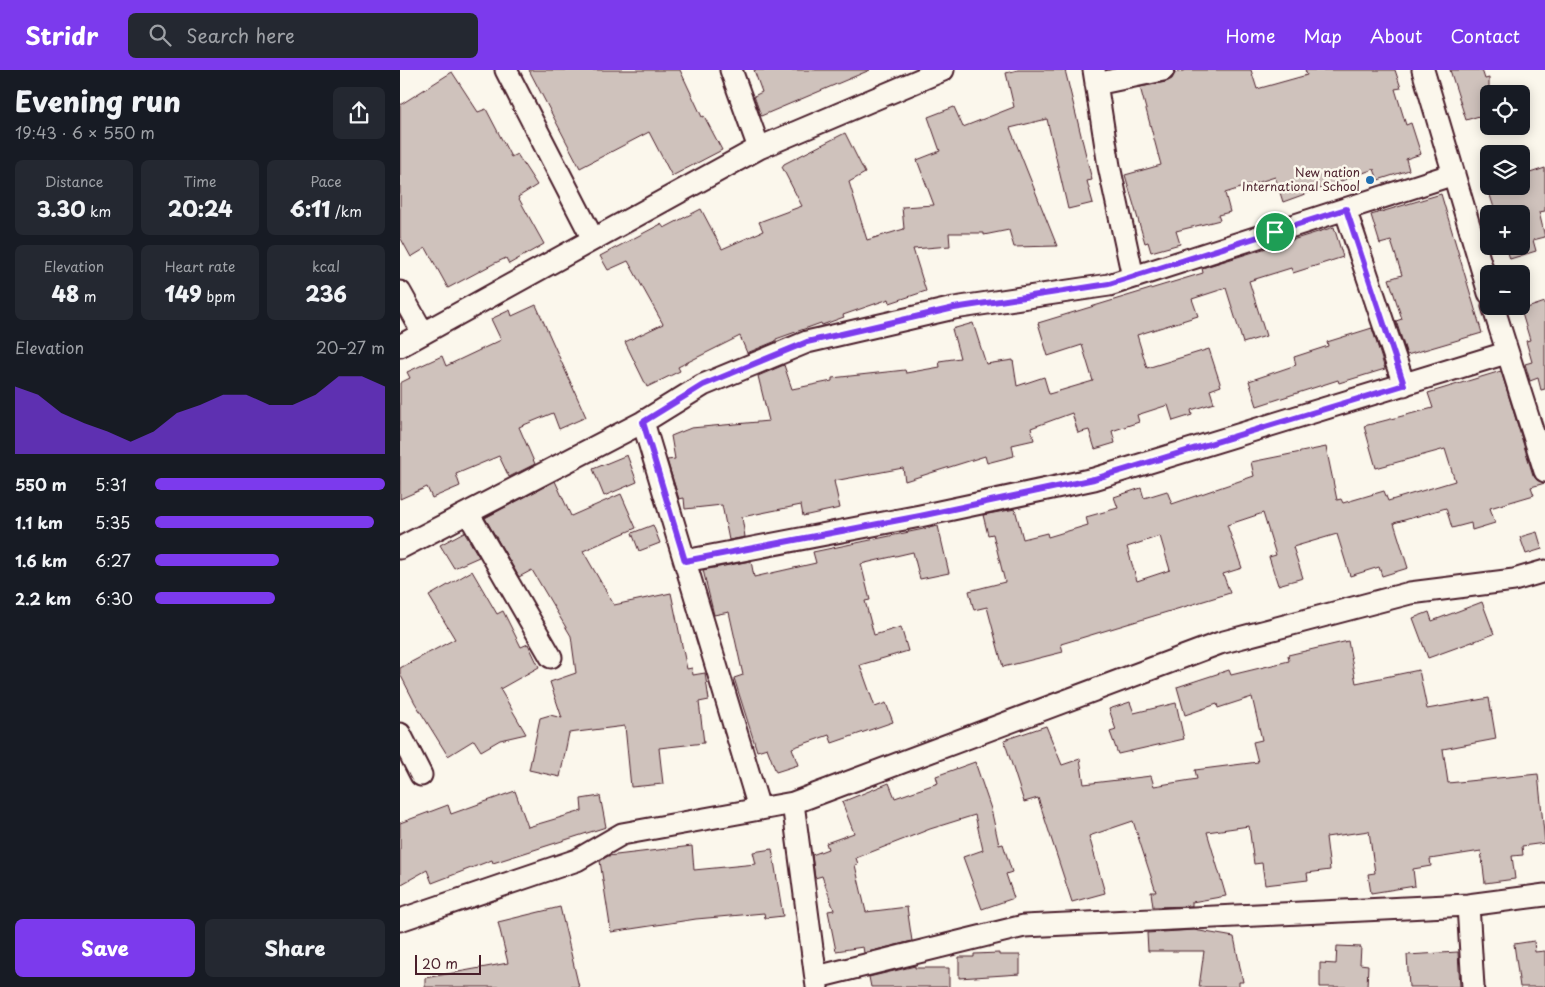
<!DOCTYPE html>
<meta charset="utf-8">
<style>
:root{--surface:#171b24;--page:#242831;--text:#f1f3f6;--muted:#9ea1a6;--accent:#7c3aed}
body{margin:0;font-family:"Playpen Sans",sans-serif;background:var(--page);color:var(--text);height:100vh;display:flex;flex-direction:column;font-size:19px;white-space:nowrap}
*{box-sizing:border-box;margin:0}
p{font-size:16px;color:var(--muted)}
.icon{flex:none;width:28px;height:28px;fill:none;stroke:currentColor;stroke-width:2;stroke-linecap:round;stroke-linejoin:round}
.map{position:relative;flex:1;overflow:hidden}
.drawer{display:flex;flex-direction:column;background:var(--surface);width:400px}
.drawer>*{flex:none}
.controls{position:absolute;left:1080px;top:15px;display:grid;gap:10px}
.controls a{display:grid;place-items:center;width:50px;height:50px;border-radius:8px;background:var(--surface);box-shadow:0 2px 12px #0003;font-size:25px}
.scale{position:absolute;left:15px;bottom:12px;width:66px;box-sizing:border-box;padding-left:5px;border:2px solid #4a1f2b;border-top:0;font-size:14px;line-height:18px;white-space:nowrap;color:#4a1f2b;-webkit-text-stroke:4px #fbf7ec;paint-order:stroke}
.pin{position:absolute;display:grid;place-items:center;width:42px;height:42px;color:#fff;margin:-21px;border:2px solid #fff;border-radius:50%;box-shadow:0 1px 5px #0007}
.round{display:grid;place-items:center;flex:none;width:52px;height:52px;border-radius:8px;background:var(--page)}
.overview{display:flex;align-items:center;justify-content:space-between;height:85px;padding:0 15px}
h1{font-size:28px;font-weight:800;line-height:38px}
.metrics{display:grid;grid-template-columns:repeat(3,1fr);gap:8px;height:85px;padding:5px 15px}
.metrics div{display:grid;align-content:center;border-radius:8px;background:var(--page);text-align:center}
.metrics b{font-size:21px;font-weight:800}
.metrics small{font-size:14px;font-weight:400}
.metrics p{font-size:14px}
.chart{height:140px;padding:10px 15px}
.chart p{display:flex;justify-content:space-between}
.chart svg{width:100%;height:90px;margin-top:5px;fill:var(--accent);opacity:.7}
.action{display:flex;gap:10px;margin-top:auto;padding:10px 15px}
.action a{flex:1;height:58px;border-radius:8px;background:var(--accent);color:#fff;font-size:20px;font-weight:800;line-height:58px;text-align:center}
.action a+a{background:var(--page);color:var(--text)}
ul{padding:0 15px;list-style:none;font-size:16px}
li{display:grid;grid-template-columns:80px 60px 1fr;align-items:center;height:38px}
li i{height:12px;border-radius:6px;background:var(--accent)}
header{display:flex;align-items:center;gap:30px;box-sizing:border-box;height:70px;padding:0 25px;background:var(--accent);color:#fff}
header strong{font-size:24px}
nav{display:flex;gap:28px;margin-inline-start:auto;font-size:18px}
.search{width:350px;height:45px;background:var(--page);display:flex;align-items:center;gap:12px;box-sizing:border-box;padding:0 18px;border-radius:8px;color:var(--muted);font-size:19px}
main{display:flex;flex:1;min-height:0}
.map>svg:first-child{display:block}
</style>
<header>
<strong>Stridr</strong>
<div class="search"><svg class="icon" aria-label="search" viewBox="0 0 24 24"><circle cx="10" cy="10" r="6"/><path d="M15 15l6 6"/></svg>Search here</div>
<nav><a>Home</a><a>Map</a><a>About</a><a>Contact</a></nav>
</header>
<main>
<section class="drawer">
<div class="overview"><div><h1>Evening run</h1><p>19:43 · 6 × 550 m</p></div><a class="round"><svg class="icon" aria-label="share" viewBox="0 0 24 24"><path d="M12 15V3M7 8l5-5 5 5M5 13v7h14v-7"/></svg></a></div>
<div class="metrics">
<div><p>Distance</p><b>3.30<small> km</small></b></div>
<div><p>Time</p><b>20:24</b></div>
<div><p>Pace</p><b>6:11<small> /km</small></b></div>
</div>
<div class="metrics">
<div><p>Elevation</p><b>48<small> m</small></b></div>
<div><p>Heart rate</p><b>149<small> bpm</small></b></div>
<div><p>kcal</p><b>236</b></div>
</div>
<div class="chart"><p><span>Elevation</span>20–27 m</p>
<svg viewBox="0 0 160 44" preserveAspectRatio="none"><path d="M0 44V11L10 15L20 24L30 29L40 33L50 38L60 33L70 24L80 20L90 15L100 15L110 20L120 20L130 15L140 6L150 6L160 11V44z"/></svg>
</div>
<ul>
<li><b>550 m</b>5:31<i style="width:100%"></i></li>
<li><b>1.1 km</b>5:35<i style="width:95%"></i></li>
<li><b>1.6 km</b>6:27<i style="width:54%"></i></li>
<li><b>2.2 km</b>6:30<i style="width:52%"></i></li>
</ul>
<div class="action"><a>Save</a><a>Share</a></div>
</section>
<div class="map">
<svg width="1145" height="917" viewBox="0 0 1145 917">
<rect width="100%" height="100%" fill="#fbf7ec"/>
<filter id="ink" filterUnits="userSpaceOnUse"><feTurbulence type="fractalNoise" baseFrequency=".02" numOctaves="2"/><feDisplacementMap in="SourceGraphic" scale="10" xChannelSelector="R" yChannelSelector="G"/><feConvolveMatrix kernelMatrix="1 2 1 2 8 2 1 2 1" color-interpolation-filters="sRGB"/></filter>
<g filter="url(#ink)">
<path fill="#cfc2bc" stroke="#4a1f2b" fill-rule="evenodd" d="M129,0H280L302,47L304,46L322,80L272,106L249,62L180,98Z
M354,0H470L361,46L354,26L362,22Z
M618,0H665L692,110L687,111L693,133L668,139L647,49L610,58L657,176L614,177L609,160L584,165V163H549L550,176L513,179L526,221L490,233L489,229L443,245L444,247L422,255L421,253L376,269V271L347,283L340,266L278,297L280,301L247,317L225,272L263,254L228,191L208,200L200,186L261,154L264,158L301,139L322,179L363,161L359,152L402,136L382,97L384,94L445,63L465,103L449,112L467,170L504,159L502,137L534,135L517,90L540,81L528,47L554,37L563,57L614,37L606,3Z
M786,0H851L857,19L907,5L905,0H995L1001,18L995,19L1006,55L1011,53L1021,84L1006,89L1009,100L978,110L974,99L883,132L875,107L825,123L830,142L818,145L820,150L776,161L780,174L751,182L748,172L745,173L725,105L761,95L740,17L766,12L772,9L775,3Z
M1050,0H1082L1085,9L1089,8V43L1066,50Z
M52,2L78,42L86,39L111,87L117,84L137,115L118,127L144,174L109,194L106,188L95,193L48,218L26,178L11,187L0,167V35Z
M1145,98V141L1139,142L1145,167L1133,170L1136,181L1110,189L1106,176H1121V144H1096L1087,116H1121V106Z
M1041,124L1082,263L1007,285L996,251L1002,249L989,209L1002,205L991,171L980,174L971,145Z
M934,157L943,187L893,203L891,198L849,211L866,266L843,273L826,218L792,229L798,246L737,265L747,298L809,279L821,316L810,320L814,333L791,340L792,345L773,351L768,335L737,345L739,352L712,361L715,373L695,379L689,360L678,363L672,343L631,358L634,370L612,375L614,386L587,393L585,386L505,411L503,398L434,411L440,438L403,446L401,435L342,447L345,467L329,470L322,435L285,439L284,428L279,429L267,390L275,389L271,366L291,358L369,351L358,306L384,295L392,319L432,311V308L505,300L506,303L540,297L539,291L560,288L552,259L573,253L586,294L613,290L617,316L644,307L649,324L693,311L682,275L648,286L638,253L803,203L802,198Z
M1145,232V319L1141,320L1138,308L1130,311L1125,294L1132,292L1126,271L1130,270L1121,240Z
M136,235L186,347L159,359L153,343L119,357L135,394L109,407L99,386L56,404L60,416L32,428L27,417L0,429V313L10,308L7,302L42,286L46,296L101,270L91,249L110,240L112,246Z
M972,258L985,299L939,313L938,310L857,336L849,311L896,295L894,287L928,276L927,272Z
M1101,301L1133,405L1137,410L1145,413L1131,417L1134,425L1090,438L1095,453L1072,460L1071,453L1052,458L1046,438L994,453L1008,498L982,506L979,497L950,506L937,464L893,477L903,508L878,515L869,487L876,485L863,443L827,455L842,498L823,504L830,523L661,574L663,582L603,597L587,537L574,540L569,521L605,512L593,464L588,465L583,445L615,439L623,469L647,463L648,467L688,455L686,447L718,438L714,427L741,418L744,428L767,421L772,434L854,406L851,392L926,377L937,430L941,429L943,433L984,421L988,431L1055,411L1045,379L976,398L964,356L1033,338L1028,323ZM760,466L770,500L737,511L727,477Z
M227,385L237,412L204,426L193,399Z
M155,411L171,446L221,424L236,458L183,481L214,535L271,523L287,599L292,598L293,605L305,603L309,630L299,632L304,673L259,678L263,714L231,717L225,656L169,663L160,707L129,700L140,648L150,645L162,648L150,612L176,603L171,566L132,500L119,507L85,448Z
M253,455L260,473L239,481L232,463Z
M538,456L549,503L520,509L513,482L461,494L470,530L465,531L474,565L501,557L508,581L460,595L475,637L486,633L493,652L432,673L429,665L392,678L398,695L376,702L367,678L357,681L334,608L343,605L329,542L314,545L303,500L351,491L354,507L416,493L413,482Z
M64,462L79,487L54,498L40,475Z
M1137,462L1142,479L1126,484L1120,467Z
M72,501L97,544L103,541L121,577L128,574L139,597L100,619L126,664L100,670L81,681L74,670L48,686L15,633L0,604V598L55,569L29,526Z
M1082,532L1094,564L1028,588L1013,548L1029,542L1032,551Z
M948,571L956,613L1019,600L1027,639L1089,628L1096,669L1043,679L1048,713L1138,704L1145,773L1122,776L1123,785L1112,786L1115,809L1085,813L1081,781L1030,789L1031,796L1013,799L1015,816L971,823L968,804L975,803L969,761L926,767L930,800L907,803L908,810L865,815L862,793L854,794L849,756L807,762L826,826L792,832V836L753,837L751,822H756L733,751L689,766L705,823L672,832L638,728L624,732L604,670L646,656L662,695L680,689L684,714L751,706L754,716L797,709L795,700L858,692L853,672L862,670L852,627L818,638L817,634L785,645L777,617L829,600L831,605L889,591L888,585Z
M730,632L734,643L776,633L784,669L718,684L710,662L716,660L709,639Z
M575,692L591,739L599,775L603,774L612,802L606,804L614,828L582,839L563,787L583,780L575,745L530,759L456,788L458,794L455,795L466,842L507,837L512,871L464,883L463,877L436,881L428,841L434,840L422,806L415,808L412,785L428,779L426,773L454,763L442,732L489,713L495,728L538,713L536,706Z
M115,721L128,757L182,741L181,729L200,726L206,757L93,793L92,790L32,813L27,800L0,815V753L48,735L51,744Z
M292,776L294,800L356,794L353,782L372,779L383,846L365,848L364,843L296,849L211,862L200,791L208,786Z
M160,837L179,917H25V908L108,893L98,852Z
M794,860L834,867L843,912H839V917H799L804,881H748L747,863Z
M1134,871L1135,882L1145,881V917H1120L1114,874Z
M937,876L961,877L960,894L968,895L967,917H920V893L936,894Z
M1058,882L1060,917H1009L1007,885Z
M599,883V885H620V904L559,908V887H574V884Z
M515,896V898H549V917H471L469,907Z"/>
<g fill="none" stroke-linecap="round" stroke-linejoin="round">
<defs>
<path id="minor" d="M106,0L193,169
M331,0L359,78
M694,0L709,96L733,207
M1023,0L1089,223
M696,14L763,0
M945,139L1004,315
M0,222L23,263
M1093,236L1145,401
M0,276L359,78L543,0
M243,352L359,738
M68,443L151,587
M0,478L243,352L303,315L407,272L554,238L709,215L1054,104
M285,491L520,446L694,409L1106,283
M0,664L21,705
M393,733L417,917
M1068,835L1073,917
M0,850L177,790L222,764L393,733L820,573L1010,523L1114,510L1145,501
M417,907L624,856L1068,835L1145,825"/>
</defs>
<use href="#minor" stroke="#4a1f2b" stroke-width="25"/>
<use href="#minor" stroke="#fbf7ec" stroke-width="21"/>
</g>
</g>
<g fill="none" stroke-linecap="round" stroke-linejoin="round" filter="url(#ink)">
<defs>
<path id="route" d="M946,139L1004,315L694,409L520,446L285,491L243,352L303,315L407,272L554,238L709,214Z"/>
</defs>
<use href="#route" stroke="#fff" stroke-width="10"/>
<use href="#route" stroke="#7c3aed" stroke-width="6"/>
</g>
<circle fill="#1f6fb2" stroke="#fbf7ec" stroke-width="2" cx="970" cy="110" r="5"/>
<g text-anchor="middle" stroke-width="5" stroke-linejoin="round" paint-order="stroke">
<g font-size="12" fill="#4a1f2b" stroke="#fbf7ec" text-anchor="end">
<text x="960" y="107">New nation<tspan x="960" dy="14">International School</tspan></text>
</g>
</g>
</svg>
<div class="controls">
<a><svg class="icon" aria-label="locate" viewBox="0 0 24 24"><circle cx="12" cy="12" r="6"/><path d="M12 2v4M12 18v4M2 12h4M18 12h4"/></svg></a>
<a><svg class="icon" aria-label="layers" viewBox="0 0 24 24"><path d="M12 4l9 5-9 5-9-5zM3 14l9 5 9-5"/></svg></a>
<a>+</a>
<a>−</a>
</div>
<div class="scale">20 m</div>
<div class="pin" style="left:875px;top:162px;background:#1e9e55"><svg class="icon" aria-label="arrive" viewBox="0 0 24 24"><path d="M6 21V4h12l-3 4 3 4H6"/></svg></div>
</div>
</main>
